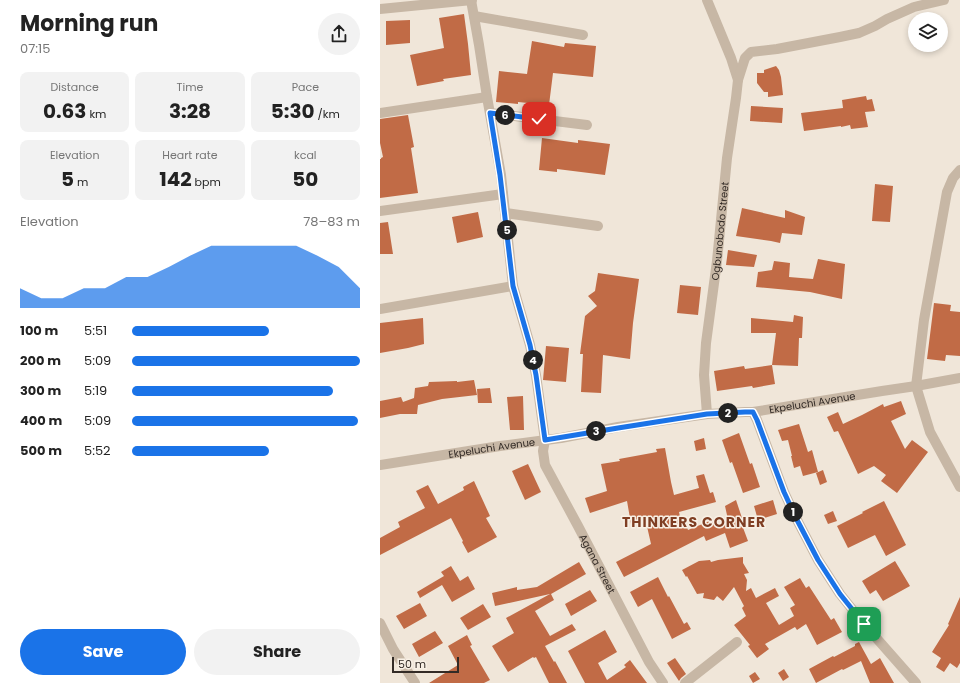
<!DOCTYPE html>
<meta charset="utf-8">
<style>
:root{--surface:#fff;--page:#f2f2f2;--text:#222;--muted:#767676;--accent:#1a73e8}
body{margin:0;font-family:Poppins,sans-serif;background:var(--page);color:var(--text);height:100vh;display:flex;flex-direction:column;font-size:15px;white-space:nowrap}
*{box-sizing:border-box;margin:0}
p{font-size:13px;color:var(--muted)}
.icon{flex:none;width:22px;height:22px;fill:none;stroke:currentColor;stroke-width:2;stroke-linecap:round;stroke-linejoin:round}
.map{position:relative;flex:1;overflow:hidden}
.drawer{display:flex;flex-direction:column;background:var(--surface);width:380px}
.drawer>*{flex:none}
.fabs{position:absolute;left:528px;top:12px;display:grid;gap:8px}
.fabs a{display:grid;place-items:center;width:40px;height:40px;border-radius:50%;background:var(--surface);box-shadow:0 2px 6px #0003;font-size:20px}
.scale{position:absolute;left:12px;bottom:10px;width:67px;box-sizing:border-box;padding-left:4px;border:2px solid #332b26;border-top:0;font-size:11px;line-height:14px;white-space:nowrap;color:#332b26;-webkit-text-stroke:3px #f8f0e5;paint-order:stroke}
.pin{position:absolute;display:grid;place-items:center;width:34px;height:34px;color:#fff;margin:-17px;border-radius:8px;box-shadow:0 2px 6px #0006}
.km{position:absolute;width:20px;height:20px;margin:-10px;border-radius:50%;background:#222;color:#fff;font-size:11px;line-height:20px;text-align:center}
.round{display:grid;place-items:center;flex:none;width:42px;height:42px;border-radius:21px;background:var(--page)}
.summary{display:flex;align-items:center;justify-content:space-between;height:68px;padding:0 20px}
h1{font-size:22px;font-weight:700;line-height:30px}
.stats{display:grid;grid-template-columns:repeat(3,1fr);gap:6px;height:68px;padding:4px 20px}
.stats div{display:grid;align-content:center;border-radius:8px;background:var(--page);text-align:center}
.stats b{font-size:20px;font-weight:700}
.stats small{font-size:11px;font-weight:400}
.stats p{font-size:11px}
.chart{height:112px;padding:8px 20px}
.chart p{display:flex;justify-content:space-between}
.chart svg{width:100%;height:72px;margin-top:4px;fill:var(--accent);opacity:.7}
.button{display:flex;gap:8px;margin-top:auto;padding:8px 20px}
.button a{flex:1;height:46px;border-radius:24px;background:var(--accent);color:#fff;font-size:16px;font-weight:700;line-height:46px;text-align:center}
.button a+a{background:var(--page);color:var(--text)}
ul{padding:0 20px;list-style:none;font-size:13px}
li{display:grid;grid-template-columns:64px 48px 1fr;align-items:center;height:30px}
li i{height:10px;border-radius:5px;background:var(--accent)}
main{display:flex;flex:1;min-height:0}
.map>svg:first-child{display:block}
</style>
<main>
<section class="drawer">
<div class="summary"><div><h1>Morning run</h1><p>07:15</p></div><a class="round"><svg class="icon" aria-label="share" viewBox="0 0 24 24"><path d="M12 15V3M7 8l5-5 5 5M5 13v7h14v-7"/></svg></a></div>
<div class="stats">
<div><p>Distance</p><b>0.63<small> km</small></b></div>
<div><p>Time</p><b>3:28</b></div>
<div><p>Pace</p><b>5:30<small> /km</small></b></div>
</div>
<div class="stats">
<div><p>Elevation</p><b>5<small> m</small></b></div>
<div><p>Heart rate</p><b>142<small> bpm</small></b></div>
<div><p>kcal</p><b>50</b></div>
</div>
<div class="chart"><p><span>Elevation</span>78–83 m</p>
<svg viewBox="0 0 160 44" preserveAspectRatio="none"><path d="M0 44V32L10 38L20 38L30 32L40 32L50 25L60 25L70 19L80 12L90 6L100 6L110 6L120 6L130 6L140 12L150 19L160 32V44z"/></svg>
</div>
<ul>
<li><b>100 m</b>5:51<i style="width:60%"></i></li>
<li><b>200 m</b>5:09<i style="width:100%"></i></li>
<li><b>300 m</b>5:19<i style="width:88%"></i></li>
<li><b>400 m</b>5:09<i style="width:99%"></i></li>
<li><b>500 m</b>5:52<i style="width:60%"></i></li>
</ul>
<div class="button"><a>Save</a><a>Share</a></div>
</section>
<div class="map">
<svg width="580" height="683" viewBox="0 0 580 683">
<rect width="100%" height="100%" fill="#f0e6d9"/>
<path fill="#c16b46" d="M84,14L88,44L91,75L63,79L64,81L37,86L30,55L64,48L59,18Z
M30,20V43L6,45V21Z
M152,41L184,47L185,43L216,46L213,77L173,73L169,105L138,102V104L116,102L119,71L147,74Z
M396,66L399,70L401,77L403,95L388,97V92H384L377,83V73H384V70Z
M486,96L487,100L492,99L495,111L485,112L488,127L471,129L470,125L461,127V126L424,131L421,113L463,108L462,100Z
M371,106L403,108L402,123L370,121Z
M28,115L34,147L31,148L38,193L0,198V159H1V158L3,157L0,143V119Z
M162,138L198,143V140L230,144L225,175L177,169V172L159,170Z
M495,184L513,186L510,222L492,221Z
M362,208L405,218V210L425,217L422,235L402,233L400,243L391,241L356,236Z
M98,212L103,237L77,243L72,217Z
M8,222L13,254H0V223Z
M348,250L377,255L374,267L346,265Z
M438,259L465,264L462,299L430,292L376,287L378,272L392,270L394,261L410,263L409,277L433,279Z
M218,273L259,279L253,323L250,359L223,355L221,393L201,392L203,354H200L205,316L217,306L208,296L215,291Z
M300,285L321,287L318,315L297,313Z
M554,303L571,305L570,311L580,312V356L566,355L565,361L547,359Z
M414,315L423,317L422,338H419L418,366L392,365L396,333H371V318L413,322Z
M43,318L44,344L28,348L0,353V323Z
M166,346L189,348L186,382L163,380Z
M392,365L395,384L373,388L372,386L337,391L334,371L364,366L365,369Z
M94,380L97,395L62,399L38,405L37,414H20L0,418V401L21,397L23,402L34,398L35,388L48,386L49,382L77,381V382Z
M110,388L112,403H98L97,389Z
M143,396L144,430H130L127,397Z
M521,401L526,414L511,421L525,449L532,440L548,452L517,493L501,481L506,475L494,466L478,474L458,431L454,432L447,417L458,412L463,424L482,415L503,404L504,407Z
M419,424L428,452L432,450L438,472L423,476L420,466L414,468L411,456H412L408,440L402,441L398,430Z
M359,433L370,464L372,463L380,487L363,493L352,462L350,463L342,440Z
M324,438L326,449L316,451L314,441Z
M285,448L291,482L294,495L319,488L316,476L324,474L330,493L333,492L336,502L299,512L302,527L306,525L308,530L332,520L335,527L348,523L347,515L345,506L356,500L364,524L362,525L368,541L350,548L345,533L326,541L324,536L244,577L236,562L271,544L266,522L251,524L247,501L210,513L205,498L227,491L221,464L240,461L239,459L277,452L276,449Z
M148,464L161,492L145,500L132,471Z
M443,470L447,482L440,485L436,473Z
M94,481L110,516L106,518L117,537L88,553L82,542L83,541L71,518L0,555V538L20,527L18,522L45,508L36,491L48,485L58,504L84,490L83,487Z
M393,500L397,514L378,520L374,506Z
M504,501L526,545L506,556L495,535L468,548L457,526L483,513L482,512Z
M453,511L457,521L448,524L444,515Z
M363,557V563L369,573L364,574L367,580L366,591L371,588L376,598L395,588L399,596L386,603L399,625L414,616L410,608L415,605L404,587L420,578L426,588L429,586L451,620L454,618L462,632L437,645L426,624L417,630L415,627L385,644L389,649L377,658L368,646L370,645L354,625L366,616L362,608L364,606L354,587L343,601L337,596L334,600L323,598L324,593L317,594L307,576L306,577L302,570L319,561L330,560L331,562L338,560Z
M515,561L530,586L503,601L496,590L490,594L482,581Z
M199,562L206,574L171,594L174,600L155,611L170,636L192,624L196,630L165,646L174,662L175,661L187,683H169L156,657L154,658L153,657L128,672L112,646L134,633L126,618L170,594L115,606L112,593L137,587V590L157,587Z
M71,566L80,581L88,576L95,589L72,602L62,585L40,598L37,592L64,576L61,572Z
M278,577L288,597L289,596L304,624L307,622L311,629L292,639L272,599L258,607L250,592Z
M210,590L217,601L191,616L185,604Z
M580,597V663L577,668L570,663L564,672L556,667L561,658L552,652L569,625L568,624Z
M40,603L47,616L24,629L16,616Z
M103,604L111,617L88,630L80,618Z
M225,630L237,652L218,663L227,680L246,667L244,665L250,660L267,683H205L188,651Z
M55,631L63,643L39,657L32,644Z
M87,635L92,645L90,646L110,680L104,683H49L78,665L68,646Z
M479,642L491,664L500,658L514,683H490L481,661L463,670L462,669L436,683L429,669L453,656L454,657L475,646V644Z
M295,658L306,674L301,678L299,681L287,663Z
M404,669L409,677L403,681L398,673Z
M375,672L380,679L373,683L369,676Z"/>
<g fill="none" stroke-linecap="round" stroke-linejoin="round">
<g stroke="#c7b7a5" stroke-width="10">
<path id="s1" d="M91,0L99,45L107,97L121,175L133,286L150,345L156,375L165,440L163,451L165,465L198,526L269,662L283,683"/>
<path d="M327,0L351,58L358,80"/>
<path d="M0,9L92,0"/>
<path d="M94,16L203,35"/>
<path d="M0,113L107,97"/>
<path d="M110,113L207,125"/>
<path d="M580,170L573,178L567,192L544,320L536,386L550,432L580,487"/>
<path d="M0,211L123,194"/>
<path d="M125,213L218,226"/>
<path d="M0,309L133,286"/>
<path d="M373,412L377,420L404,492L416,518L438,560L460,594L484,624L536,683"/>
<path id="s2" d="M327,414L324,375L326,343L337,261L347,158L356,98L358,80L365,58L371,52L397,49L460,37L479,33L495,26L507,19L534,7L564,0"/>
<path id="s3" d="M0,465L120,446L181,438L238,427L327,414L365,412H373L502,391L536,386L580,378"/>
<path d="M0,623L13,649L35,683"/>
<path d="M305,683L357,642"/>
</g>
</g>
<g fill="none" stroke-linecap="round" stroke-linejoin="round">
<defs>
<path id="route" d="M159,119L110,113L120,175L133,286L150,345L156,375L165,440L238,428L327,414L365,412H373L377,420L404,492L416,518L438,560L460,594L484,624"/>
</defs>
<use href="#route" stroke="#fff" stroke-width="8"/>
<use href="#route" stroke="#1a73e8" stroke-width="5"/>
</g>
<g text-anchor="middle" stroke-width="3" stroke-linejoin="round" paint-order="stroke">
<g font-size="10" fill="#332b26" stroke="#f8f0e5">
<text dy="4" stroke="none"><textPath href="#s2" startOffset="184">Ogbunobodo Street</textPath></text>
<text dy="4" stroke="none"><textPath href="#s3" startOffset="437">Ekpeluchi Avenue</textPath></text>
<text dy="4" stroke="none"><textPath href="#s3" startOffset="113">Ekpeluchi Avenue</textPath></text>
<text dy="4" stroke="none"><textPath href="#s1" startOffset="584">Agana Street</textPath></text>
</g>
<g font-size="14" font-weight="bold" letter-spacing="1" fill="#7f3e23" stroke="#f8f0e5">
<text x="314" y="527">THINKERS CORNER</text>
</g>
</g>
</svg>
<div class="fabs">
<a><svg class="icon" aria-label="layers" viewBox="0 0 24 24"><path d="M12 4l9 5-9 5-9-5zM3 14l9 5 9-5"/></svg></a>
</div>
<div class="scale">50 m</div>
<div class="pin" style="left:484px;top:624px;background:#1e9e55"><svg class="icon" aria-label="arrive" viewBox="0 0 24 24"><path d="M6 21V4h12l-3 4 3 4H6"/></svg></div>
<div class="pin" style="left:159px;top:119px;background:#d93025"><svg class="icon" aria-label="check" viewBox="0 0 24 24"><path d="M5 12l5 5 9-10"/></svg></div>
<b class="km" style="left:413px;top:512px">1</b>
<b class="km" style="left:348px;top:413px">2</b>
<b class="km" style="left:216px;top:431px">3</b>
<b class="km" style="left:153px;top:360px">4</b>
<b class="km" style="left:127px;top:230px">5</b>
<b class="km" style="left:125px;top:115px">6</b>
</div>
</main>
